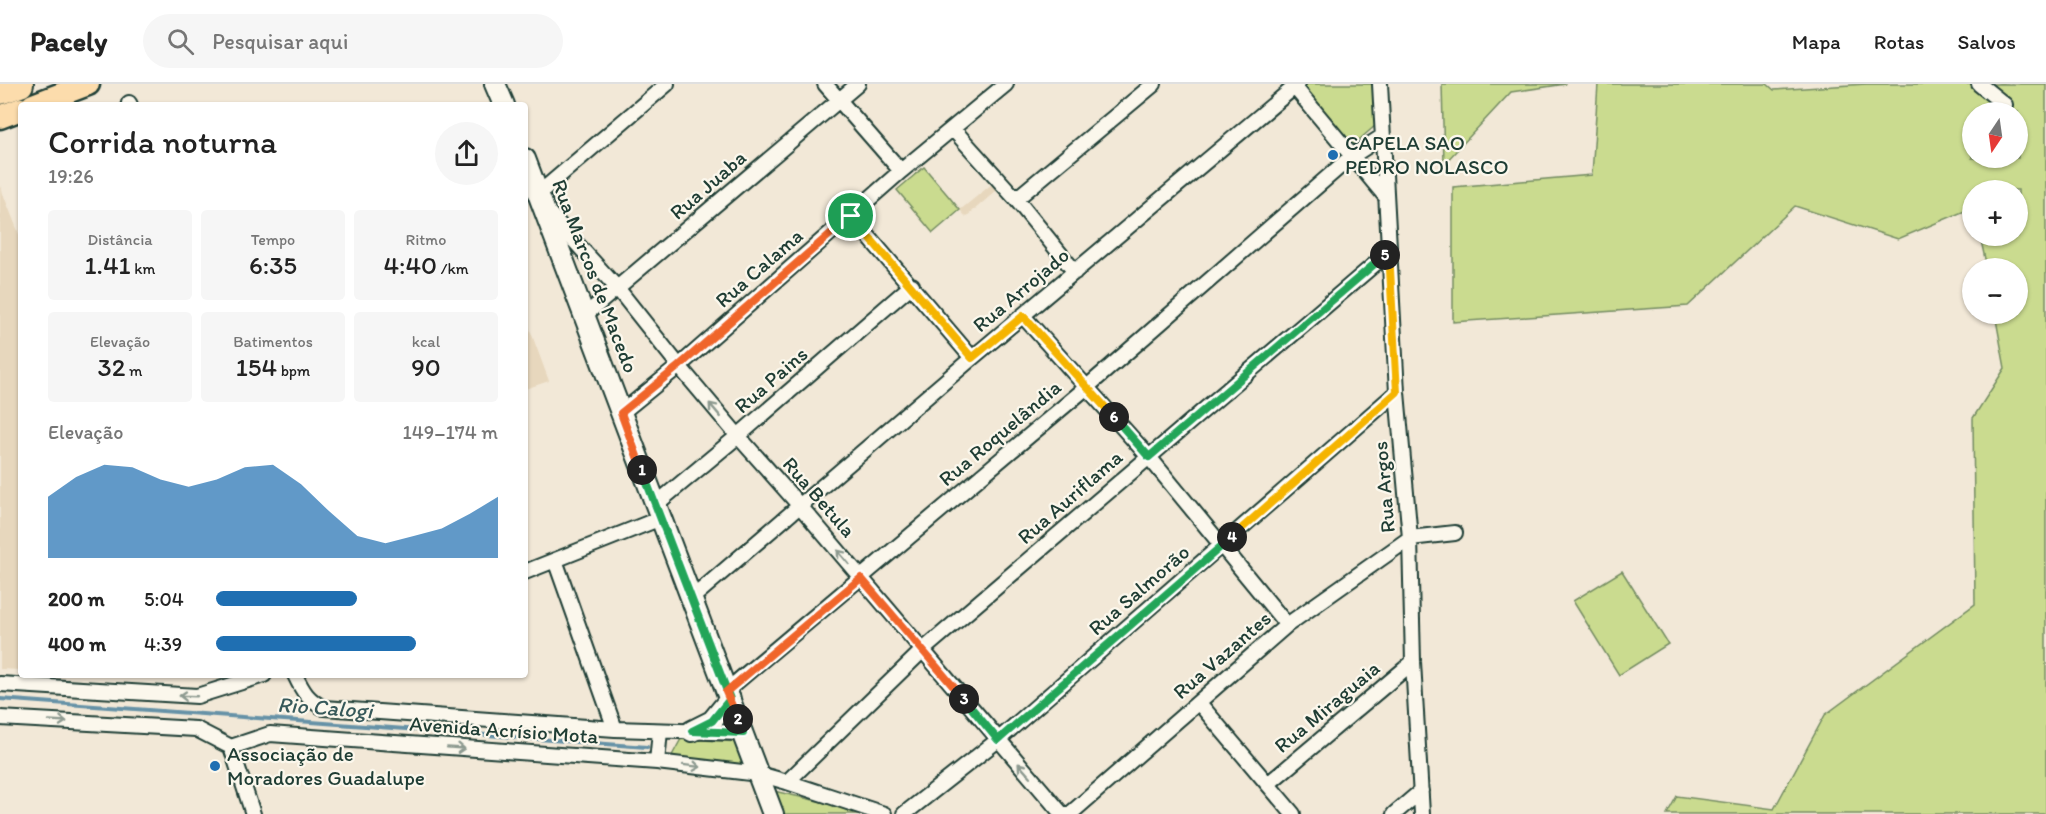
<!DOCTYPE html>
<html lang="pt">
<meta charset="utf-8">
<style>
:root{--surface:#fff;--page:#f6f6f6;--text:#222;--muted:#767676;--line:#e0e0e0;--accent:#1f6fb2}
body{margin:0;font-family:Itim,sans-serif;background:var(--page);color:var(--text);height:100vh;display:flex;flex-direction:column;font-size:22px;white-space:nowrap}
*{box-sizing:border-box;margin:0}
p{font-size:20px;color:var(--muted)}
.icon{flex:none;width:33px;height:33px;fill:none;stroke:currentColor;stroke-width:2;stroke-linecap:round;stroke-linejoin:round}
.map{position:relative;flex:1;overflow:hidden}
.drawer{position:absolute;left:18px;top:18px;width:510px;height:576px;display:flex;flex-direction:column;background:var(--surface);border-radius:6px;box-shadow:0 2px 4px #0004}
.drawer>*{flex:none}
.needle{width:39px;rotate:193deg}
.controls{position:absolute;left:1962px;top:18px;display:grid;gap:12px}
.controls a{display:grid;place-items:center;width:66px;height:66px;border-radius:50%;background:var(--surface);box-shadow:0 2px 4px #0004;font-size:30px}
.pin{position:absolute;display:grid;place-items:center;width:51px;height:51px;color:#fff;margin:-26px;border:3px solid #fff;border-radius:50%;box-shadow:0 2px 6px #0007}
.km{position:absolute;width:30px;height:30px;margin:-15px;border-radius:50%;background:#222;color:#fff;font-size:16px;line-height:30px;text-align:center}
.round{display:grid;place-items:center;flex:none;width:63px;height:63px;border-radius:32px;background:var(--page)}
.overview{display:flex;align-items:center;justify-content:space-between;height:102px;padding:0 30px}
h1{font-size:33px;font-weight:600;line-height:45px}
.stats{display:grid;grid-template-columns:repeat(3,1fr);gap:9px;height:102px;padding:6px 30px}
.stats div{display:grid;align-content:center;border-radius:6px;background:var(--page);text-align:center}
.stats b{font-size:26px;font-weight:600}
.stats small{font-size:16px;font-weight:400}
.stats p{font-size:16px}
.chart{height:168px;padding:12px 30px}
.chart p{display:flex;justify-content:space-between}
.chart svg{width:100%;height:108px;margin-top:6px;fill:var(--accent);opacity:.7}
ul{padding:0 30px;list-style:none;font-size:20px}
li{display:grid;grid-template-columns:96px 72px 1fr;align-items:center;height:45px}
li i{height:15px;border-radius:8px;background:var(--accent)}
header{display:flex;align-items:center;gap:36px;box-sizing:border-box;height:84px;padding:0 30px;background:var(--surface);border-bottom:2px solid var(--line)}
header strong{font-size:28px}
nav{display:flex;gap:33px;margin-inline-start:auto;font-size:21px}
.search{width:420px;height:54px;background:var(--page);display:flex;align-items:center;gap:15px;box-sizing:border-box;padding:0 21px;border-radius:33px;color:var(--muted);font-size:22px}
.map>svg:first-child{display:block}
</style>
<header>
<strong>Pacely</strong>
<div class="search"><svg class="icon" aria-label="search" viewBox="0 0 24 24"><circle cx="10" cy="10" r="6"/><path d="M15 15l6 6"/></svg>Pesquisar aqui</div>
<nav><a>Mapa</a><a>Rotas</a><a>Salvos</a></nav>
</header>
<div class="map">
<svg width="2046" height="730" viewBox="0 0 2046 730">
<rect width="100%" height="100%" fill="#f2e8d7"/>
<filter id="ink" filterUnits="userSpaceOnUse"><feTurbulence type="fractalNoise" baseFrequency=".0167" numOctaves="2"/><feDisplacementMap in="SourceGraphic" scale="12" xChannelSelector="R" yChannelSelector="G"/><feConvolveMatrix kernelMatrix="1 2 1 2 8 2 1 2 1" color-interpolation-filters="sRGB"/></filter>
<g filter="url(#ink)">
<path fill="#e7d7bd" d="M992,100L997,106L966,133L960,126Z
M0,102L21,155V586L0,585Z
M525,232L549,297L525,305Z"/>
<path fill="#cadb8f" stroke="#748c62" stroke-width="1.5" fill-rule="evenodd" d="M1306,0H1375L1376,41L1353,61L1303,3Z
M1442,0H1566L1511,8L1444,80Z
M1598,0H1767L1774,6L1866,0H2046V730H1667L1677,712L1774,725L1825,631L1975,520L1973,334L2005,284L1995,230H2018V184H1987L1980,152H2018V106H1972V124L1898,155L1795,122L1688,222L1453,238V103L1592,91ZM1972,28H2018V74H1972Z
M924,83L960,126L933,149L897,106Z
M1622,487L1668,560L1619,591L1573,517Z
M681,655L742,658L743,682L669,677Z
M765,705L875,730H774Z"/>
<g fill="none" stroke-linecap="round" stroke-linejoin="round">
<path stroke="#6692a7" stroke-width="4" d="M0,615L647,663"/>
<defs>
<path id="street" d="M825,0L901,87
M1292,0L1386,113
M1380,0L1397,308L1410,454L1413,578L1422,730
M1979,0L2005,21
M129,19L130,21
M953,45L1016,115L1075,188
M538,110L667,0
M1016,115L1154,0
M549,129L618,205L679,282L738,352L800,422L1062,730
M851,132L972,274
M584,232L858,0
M1023,232L1149,373L1287,541
M621,329L679,282L901,87L1006,0
M655,421L738,352L912,201
M555,476L615,645
M525,488L661,434
M691,515L972,274L1298,0
M295,591C303,608 308,616 324,624L615,645L743,649
M0,600L197,612L264,591
M726,607L1087,303L1352,72L1383,52
M1199,619L1293,730
M0,634L196,645L231,663L270,650L657,678L759,690L787,698L884,730
M231,663L253,730
M657,678L660,647
M787,698L923,566L1389,168
M1268,700L1413,578
M904,730L998,656L1397,308
M1070,730L1287,541L1410,454L1455,449
M1394,730L1421,707"/>
<path id="secondary" d="M495,0L504,21
M525,75L773,730
M692,647L712,637L730,615"/>
<path id="primary" d="M33,21L88,0
M0,33L21,25"/>
<path id="highway" d="M0,7L20,0"/>
</defs>
<use href="#street" stroke="#1f3d34" stroke-width="18"/>
<use href="#secondary" stroke="#1f3d34" stroke-width="24"/>
<use href="#primary" stroke="#1f3d34" stroke-width="27"/>
<use href="#highway" stroke="#1f3d34" stroke-width="30"/>
<use href="#street" stroke="#fbf7ec" stroke-width="14"/>
<use href="#secondary" stroke="#fbf7ec" stroke-width="20"/>
<use href="#primary" stroke="#fcdcac" stroke-width="22"/>
<use href="#highway" stroke="#fcdcac" stroke-width="26"/>
</g>
<defs><path id="oneway-shaft" d="M-6 0H5M1.5-3L5.5 0L1.5 3" fill="none" stroke-width="1.6" stroke-linecap="round" stroke-linejoin="round" transform="scale(1.5)"/></defs>
<g stroke="#8d9a90">
<use href="#oneway-shaft" transform="translate(715 326) rotate(-130)"/>
<use href="#oneway-shaft" transform="translate(843 473) rotate(-130)"/>
<use href="#oneway-shaft" transform="translate(188 612) rotate(-178)"/>
<use href="#oneway-shaft" transform="translate(58 637) rotate(3)"/>
<use href="#oneway-shaft" transform="translate(456 664) rotate(4)"/>
<use href="#oneway-shaft" transform="translate(692 682) rotate(7)"/>
<use href="#oneway-shaft" transform="translate(1024 686) rotate(-131)"/>
</g>
</g>
<g fill="none" stroke-linecap="round" stroke-linejoin="round" filter="url(#ink)">
<defs>
<path id="split-1" d="M642,386L621,329L679,282L851,132"/>
<path id="split-2" d="M642,386L730,615L712,637L692,647L743,649L738,635"/>
<path id="split-3" d="M738,635L726,608L861,494L964,615"/>
<path id="split-4" d="M964,615L998,656L1232,453"/>
<path id="split-5" d="M1232,453L1397,308L1389,168L1385,171"/>
<path id="split-6" d="M1114,333L1149,373L1385,171"/>
<path id="split-7" d="M851,132L972,274L1023,232L1114,333"/>
</defs>
<use href="#split-1" stroke="#fff" stroke-width="12"/>
<use href="#split-2" stroke="#fff" stroke-width="12"/>
<use href="#split-3" stroke="#fff" stroke-width="12"/>
<use href="#split-4" stroke="#fff" stroke-width="12"/>
<use href="#split-5" stroke="#fff" stroke-width="12"/>
<use href="#split-6" stroke="#fff" stroke-width="12"/>
<use href="#split-7" stroke="#fff" stroke-width="12"/>
<use href="#split-1" stroke="#f0652b" stroke-width="8"/>
<use href="#split-2" stroke="#22a559" stroke-width="8"/>
<use href="#split-3" stroke="#f0652b" stroke-width="8"/>
<use href="#split-4" stroke="#22a559" stroke-width="8"/>
<use href="#split-5" stroke="#f5b400" stroke-width="8"/>
<use href="#split-6" stroke="#22a559" stroke-width="8"/>
<use href="#split-7" stroke="#f5b400" stroke-width="8"/>
</g>
<g fill="#1f6fb2" stroke="#fbf7ec" stroke-width="2">
<circle cx="1333" cy="71" r="6"/>
<circle cx="215" cy="682" r="6"/>
</g>
<g text-anchor="middle" stroke-width="4.5" stroke-linejoin="round" paint-order="stroke">
<g font-size="21" fill="#1f3d34" stroke="#fbf7ec" text-anchor="start">
<text x="1345" y="66">CAPELA SAO<tspan x="1345" dy="24">PEDRO NOLASCO</tspan></text>
<text x="227" y="677">Associação de<tspan x="227" dy="24">Moradores Guadalupe</tspan></text>
</g>
<g font-size="21" fill="#1f3d34" stroke="#fbf7ec">
<text transform="translate(708 101) rotate(-41)" y="7">Rua Juaba</text>
<text transform="translate(759 184) rotate(-41)" y="7">Rua Calama</text>
<text transform="translate(595 192) rotate(69)" y="7">Rua Marcos de Macedo</text>
<text transform="translate(1021 206) rotate(-40)" y="7">Rua Arrojado</text>
<text transform="translate(771 296) rotate(-41)" y="7">Rua Pains</text>
<text transform="translate(1000 349) rotate(-40)" y="7">Rua Roquelândia</text>
<text transform="translate(1384 403) rotate(-95)" y="7">Rua Argos</text>
<text transform="translate(819 413) rotate(49)" y="7">Rua Betula</text>
<text transform="translate(1070 413) rotate(-41)" y="7">Rua Auriflama</text>
<text transform="translate(1139 506) rotate(-41)" y="7">Rua Salmorão</text>
<text transform="translate(1222 571) rotate(-41)" y="7">Rua Vazantes</text>
<text transform="translate(1327 623) rotate(-40)" y="7">Rua Miraguaia</text>
<text transform="translate(504 646) rotate(4)" y="7">Avenida Acrísio Mota</text>
</g>
<g font-size="22" font-style="italic" fill="#37595a" stroke="#fbf7ec">
<text transform="translate(325 623) rotate(4)" y="8">Rio Calogi</text>
</g>
</g>
</svg>
<div class="controls">
<a><svg class="needle" viewBox="-14 -14 28 28"><path d="M0-13l5 13h-10z" fill="#e53935"/><path d="M0 13l5-13h-10z" fill="#767676"/></svg></a>
<a>+</a>
<a>−</a>
</div>
<div class="pin" style="left:851px;top:132px;background:#1e9e55"><svg class="icon" aria-label="arrive" viewBox="0 0 24 24"><path d="M6 21V4h12l-3 4 3 4H6"/></svg></div>
<b class="km" style="left:642px;top:386px">1</b>
<b class="km" style="left:738px;top:635px">2</b>
<b class="km" style="left:964px;top:615px">3</b>
<b class="km" style="left:1232px;top:453px">4</b>
<b class="km" style="left:1385px;top:171px">5</b>
<b class="km" style="left:1114px;top:333px">6</b>
<section class="drawer">
<div class="overview"><div><h1>Corrida noturna</h1><p>19:26</p></div><a class="round"><svg class="icon" aria-label="share" viewBox="0 0 24 24"><path d="M12 15V3M7 8l5-5 5 5M5 13v7h14v-7"/></svg></a></div>
<div class="stats">
<div><p>Distância</p><b>1.41<small> km</small></b></div>
<div><p>Tempo</p><b>6:35</b></div>
<div><p>Ritmo</p><b>4:40<small> /km</small></b></div>
</div>
<div class="stats">
<div><p>Elevação</p><b>32<small> m</small></b></div>
<div><p>Batimentos</p><b>154<small> bpm</small></b></div>
<div><p>kcal</p><b>90</b></div>
</div>
<div class="chart"><p><span>Elevação</span>149–174 m</p>
<svg viewBox="0 0 160 44" preserveAspectRatio="none"><path d="M0 44V19L10 11L20 6L30 7L40 12L50 15L60 12L70 7L80 6L90 14L100 25L110 35L120 38L130 35L140 32L150 26L160 19V44z"/></svg>
</div>
<ul>
<li><b>200 m</b>5:04<i style="width:50%"></i></li>
<li><b>400 m</b>4:39<i style="width:71%"></i></li>
</ul>
</section>
</div>
